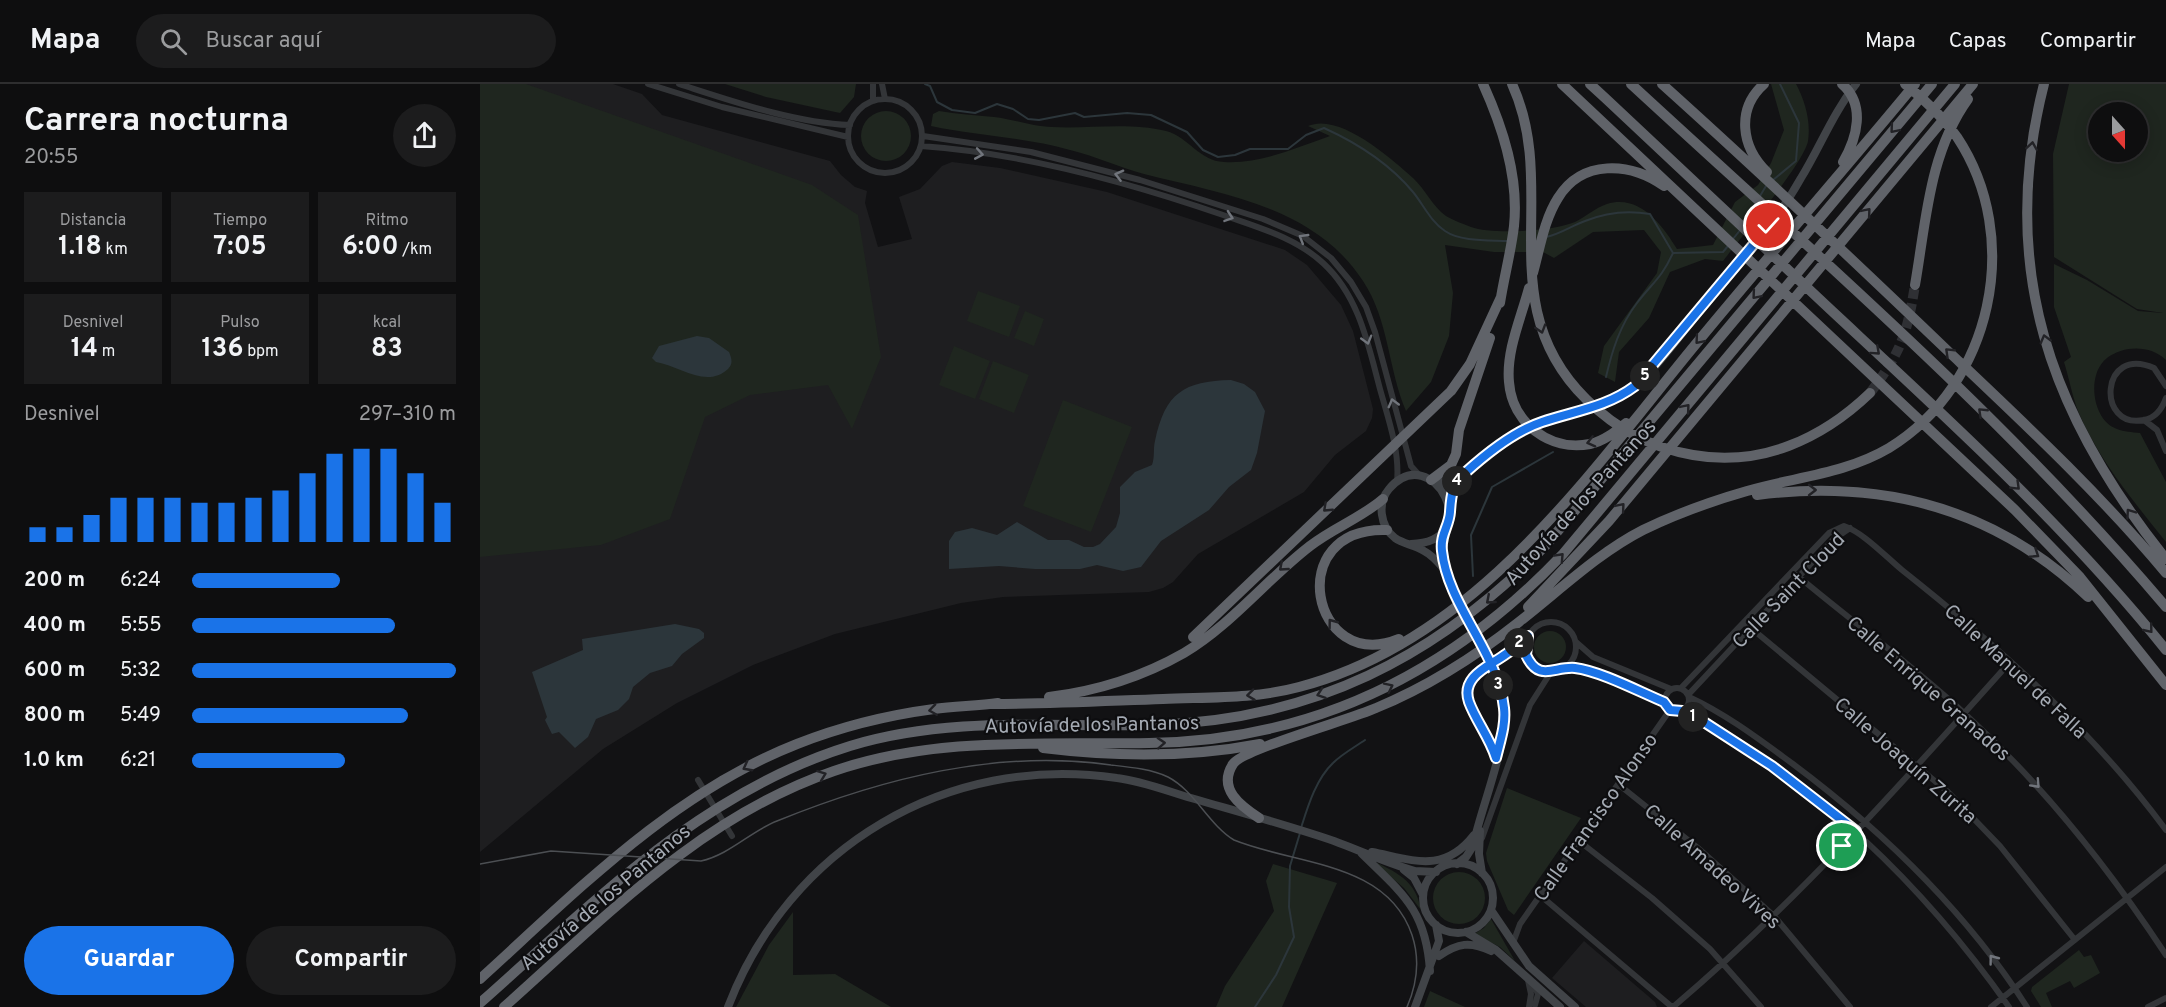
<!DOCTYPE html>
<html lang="es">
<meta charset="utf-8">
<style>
:root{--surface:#0e0e0f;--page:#1c1c1d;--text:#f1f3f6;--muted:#9b9c9e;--line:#2e2e2f;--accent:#1a73e8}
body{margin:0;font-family:Overpass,sans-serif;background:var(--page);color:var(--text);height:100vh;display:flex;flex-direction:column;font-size:22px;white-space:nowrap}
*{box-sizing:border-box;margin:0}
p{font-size:20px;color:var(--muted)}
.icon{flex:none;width:33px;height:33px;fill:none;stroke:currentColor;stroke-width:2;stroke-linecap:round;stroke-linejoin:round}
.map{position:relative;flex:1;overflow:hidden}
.sheet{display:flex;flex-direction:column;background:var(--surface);width:480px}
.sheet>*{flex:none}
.needle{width:39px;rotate:159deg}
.buttons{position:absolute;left:1608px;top:18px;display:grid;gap:12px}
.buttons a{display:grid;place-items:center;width:60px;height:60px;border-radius:50%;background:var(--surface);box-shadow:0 3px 15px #0003,0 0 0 2px var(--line);font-size:30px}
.pin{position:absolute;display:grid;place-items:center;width:51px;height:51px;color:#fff;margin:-26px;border:3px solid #fff;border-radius:50%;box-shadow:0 2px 6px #0007}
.km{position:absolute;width:30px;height:30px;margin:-15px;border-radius:50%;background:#222;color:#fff;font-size:16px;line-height:30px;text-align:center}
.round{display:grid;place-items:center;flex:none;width:63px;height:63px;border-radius:32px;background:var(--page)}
.headline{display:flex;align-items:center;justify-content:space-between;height:102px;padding:0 24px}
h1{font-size:33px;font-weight:700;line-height:45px}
.figures{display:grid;grid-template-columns:repeat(3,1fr);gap:9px;height:102px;padding:6px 24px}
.figures div{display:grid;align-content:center;border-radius:0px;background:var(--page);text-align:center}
.figures b{font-size:26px;font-weight:700}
.figures small{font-size:16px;font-weight:400}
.figures p{font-size:16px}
.chart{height:168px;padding:12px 24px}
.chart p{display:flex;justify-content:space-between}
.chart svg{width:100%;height:108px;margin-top:6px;stroke:var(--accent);stroke-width:6}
.cta{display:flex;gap:12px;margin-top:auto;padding:12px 24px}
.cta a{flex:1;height:69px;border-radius:36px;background:var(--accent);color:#fff;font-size:24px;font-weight:700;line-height:69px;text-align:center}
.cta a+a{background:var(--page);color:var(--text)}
ul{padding:0 24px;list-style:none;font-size:20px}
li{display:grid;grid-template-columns:96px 72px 1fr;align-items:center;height:45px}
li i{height:15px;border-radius:8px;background:var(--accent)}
header{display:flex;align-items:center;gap:36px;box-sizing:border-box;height:84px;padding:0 30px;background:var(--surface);border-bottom:2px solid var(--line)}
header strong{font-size:28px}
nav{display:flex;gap:33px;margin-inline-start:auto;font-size:21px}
.search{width:420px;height:54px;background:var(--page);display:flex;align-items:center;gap:15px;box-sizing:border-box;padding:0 21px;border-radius:33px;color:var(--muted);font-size:22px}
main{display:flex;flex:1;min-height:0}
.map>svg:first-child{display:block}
</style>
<header>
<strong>Mapa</strong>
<div class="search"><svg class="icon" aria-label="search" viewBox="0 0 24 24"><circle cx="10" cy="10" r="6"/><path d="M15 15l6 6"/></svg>Buscar aquí</div>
<nav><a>Mapa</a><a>Capas</a><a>Compartir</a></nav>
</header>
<main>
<section class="sheet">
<div class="headline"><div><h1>Carrera nocturna</h1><p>20:55</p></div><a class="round"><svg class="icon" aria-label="share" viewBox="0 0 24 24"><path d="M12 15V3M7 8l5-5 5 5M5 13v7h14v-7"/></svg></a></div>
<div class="figures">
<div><p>Distancia</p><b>1.18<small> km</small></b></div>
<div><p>Tiempo</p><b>7:05</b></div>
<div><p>Ritmo</p><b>6:00<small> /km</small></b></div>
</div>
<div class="figures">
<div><p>Desnivel</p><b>14<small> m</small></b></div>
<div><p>Pulso</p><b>136<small> bpm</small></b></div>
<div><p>kcal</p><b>83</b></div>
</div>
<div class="chart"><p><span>Desnivel</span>297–310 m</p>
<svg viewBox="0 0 160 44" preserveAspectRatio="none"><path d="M5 44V38M15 44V38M25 44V33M35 44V26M45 44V26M55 44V26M65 44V28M75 44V28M85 44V26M95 44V23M105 44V16M115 44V8M125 44V6M135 44V6M145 44V16M155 44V28"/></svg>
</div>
<ul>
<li><b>200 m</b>6:24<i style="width:56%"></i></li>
<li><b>400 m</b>5:55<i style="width:77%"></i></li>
<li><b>600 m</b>5:32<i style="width:100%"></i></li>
<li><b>800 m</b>5:49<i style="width:82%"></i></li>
<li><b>1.0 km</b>6:21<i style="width:58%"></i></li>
</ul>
<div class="cta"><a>Guardar</a><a>Compartir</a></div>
</section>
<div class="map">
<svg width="1686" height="923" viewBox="0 0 1686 923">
<rect width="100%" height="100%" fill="#121214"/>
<path fill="#1e1e20" d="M0,0H133L162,10L182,31L350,77L361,91L375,103L387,107L385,119L398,163L432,155L419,113L440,105L462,82L472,78L520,84L627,108L805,166L827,181L861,221L873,247L893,325L892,334L886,347L855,371L824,408L718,470L693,498L683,504L669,508L523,513L481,519L355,550L273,581L197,619L123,665L0,768Z
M1104,857L1175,918L1177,923H1106L1072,894Z"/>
<path fill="#1f261f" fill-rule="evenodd" d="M0,0H46L332,101L378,131L401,273L372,345L348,301L270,311L225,333L190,435L121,461L0,473Z
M245,0H376L374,13L360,29L286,13Z
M1291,0H1316C1325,17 1331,37 1328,57C1324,79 1260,155 1243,177L1225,175L1190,188L1169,234L1139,268L1135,298L1118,289L1124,262L1177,189L1181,168L1164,146L1113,148L1074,174L1063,168H1014L965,161L973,209L969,252L951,298L926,327C908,285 909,236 883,197C835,123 744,110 664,90C639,83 615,72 590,66C545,53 497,52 451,42L453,30L459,27C477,30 495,31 514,33C533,35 553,43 572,43C609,45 649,38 686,47C709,53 719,77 744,78C782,80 815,64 850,52L828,42C859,28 911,74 933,94C945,105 953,123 966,132C973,136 983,140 991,143C1013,151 1074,147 1095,138C1105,133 1115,124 1127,120C1160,110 1182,141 1197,165L1233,161L1255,118L1278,101L1291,79L1304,46Z
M1589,0H1686V276C1671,261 1644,261 1627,274C1606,290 1612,337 1637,345C1644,348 1652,348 1660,349L1686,398V458C1654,418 1618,375 1598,327C1592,311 1589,294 1584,278L1591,273L1574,223V180L1607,196L1658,227L1683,229L1657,225L1574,173L1573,70ZM1618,28H1658V68H1618Z
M381 52a25 25 0 1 1 50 0a25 25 0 1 1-50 0Z
M498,207L540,222L529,253L487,237Z
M545,227L564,235L554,262L534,254Z
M474,262L510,277L495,315L459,301Z
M513,277L549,291L534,329L499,315Z
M583,316L652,343L611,448L543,422Z
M1054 563a16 16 0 1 1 32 0a16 16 0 1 1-32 0Z
M1027,704L1101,734L1034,831L1028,826L1007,777L1006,769Z
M891,776C916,788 936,796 941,826L924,804Z
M793,780L857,799L802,923H736L745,902L794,827L786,797Z
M953 814a26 26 0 1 1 52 0a26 26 0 1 1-52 0Z
M313,828V891L355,890L411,923H256L289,861Z
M1011,835L1035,877L1020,863L994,850L1004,844Z
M1599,866L1604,873L1611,871L1620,889L1594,904L1590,897L1566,909L1572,923H1561L1551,907L1552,903Z
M950,907L985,923H944Z"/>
<path fill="#2c363b" d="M217,252L229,254L249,268C252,275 253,280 248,285C226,305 200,282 176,278L172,274L179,262Z
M751,296L764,300L775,308L785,327L777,369L771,386L749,403L729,426L681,457L661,483L643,487L617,481L600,485H555L519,482L469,485V457L475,448L492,444L517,451L537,438L568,456H589L604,463H613L620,460L636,443L640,429V403L655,388L672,381C675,373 673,365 675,357C685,309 704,297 751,296Z
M195,540L219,545L224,549V554L202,570L192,582L170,589L153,603L149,615L138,626L116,635L108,653L95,664L79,648L72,650L65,636L67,633L52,588L103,566L102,555Z"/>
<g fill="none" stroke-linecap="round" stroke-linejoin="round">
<path stroke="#2c363b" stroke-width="2" d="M445,0L450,2L457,18L472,26L495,29L517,20L533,25L548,35L559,36L595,29L604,33L647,29L671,31L707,48L723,66L738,73L755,71L770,65H808L826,51L844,44C877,59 909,79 933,108C943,120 951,138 965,147C981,158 1009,156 1028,157
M1293,96L1316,77L1319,39L1300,0
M1280,112L1286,102
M1264,141L1276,120
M1066,153C1081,150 1091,142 1105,137C1127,128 1147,126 1170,130L1193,169
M1253,155L1261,145
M1126,293C1132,267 1140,241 1157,219C1173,198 1181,195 1193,169L1243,168L1248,162
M993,492L991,451L1012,403L1073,368
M821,744C828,722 836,695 853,679C862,670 875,663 885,656
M775,923L796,891L814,853L809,823L810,782L820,749"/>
<path stroke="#2f3034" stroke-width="10" stroke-dasharray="10 5" stroke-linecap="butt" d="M1390,309C1421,268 1427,251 1435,201"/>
<path stroke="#333538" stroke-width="6" d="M168,0L242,23L368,53
M199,0C252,17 315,39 370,41
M402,0L405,15
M368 52a37 37 0 1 1 74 0a37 37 0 1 1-74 0Z
M393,17V0
M443,52L551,68L660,96L783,135L823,152L851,174L871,198L886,223L895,248L931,382L940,392
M441,62C542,69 651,99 746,132C780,144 816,154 843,179C879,212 888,260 900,305C908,334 920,367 917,398
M1686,302L1674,284C1620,260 1616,346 1664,336C1676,334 1682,325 1686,314
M1664,336L1677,346L1686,367
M1313,488C1370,536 1431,580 1485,630C1563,701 1628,783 1686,871
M1046 563a25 25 0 1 1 50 0a25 25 0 1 1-50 0Z
M1265,539L1468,708L1520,762L1595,856
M1096,558L1113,573L1191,605
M1085,584L1103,586L1184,618
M1185 616a12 12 0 1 1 24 0a12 12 0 1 1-24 0Z
M1201,604L1349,449L1364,442C1384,449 1405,472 1422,486C1518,562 1613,647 1686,746
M1208,611L1354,455L1370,444
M1209,613C1246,630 1280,656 1313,680C1404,748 1485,826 1547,923
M1202,627C1335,695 1444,802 1529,923
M1016,673L989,617L988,604L995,591L1047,552
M218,696L252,752
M1138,700L1218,764L1294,832L1370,923
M1002,754L1050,621L1071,588
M1099,757L1172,814L1230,865L1281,923
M1061,812L1192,923
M1033,859L1040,840L1190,626
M1048,896L1051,910L1049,923
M1055,921L1058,910L1055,903
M1193,923C1316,819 1423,698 1530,578
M1511,923L1686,783
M1668,923L1686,914"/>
<path stroke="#414448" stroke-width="8" d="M956,399C988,398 1014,363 1040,348C1074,329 1114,331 1146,309C1174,289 1195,257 1217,231C1253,187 1293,144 1321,94C1340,63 1353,29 1376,0
M962,448C959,513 1016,561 1024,624C1028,661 1001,723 993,762L986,773L977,780
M931,460C1008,458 952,354 909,405C897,419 900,442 915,454C923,460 935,461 944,467C952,471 958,478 964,485
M1000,747L999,770L1002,789
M892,768C933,776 964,790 994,751
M882,770C923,810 946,826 950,887
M943 814a35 35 0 1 1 70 0a35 35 0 1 1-70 0Z
M924,786L934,794L943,811
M1011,826L1049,882L1095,923
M986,848L1016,866L1080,923
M959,872C978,859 990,857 1011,867
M248,923C309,763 467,669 637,694C662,697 687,707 711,714C759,728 807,741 854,757C881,767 907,779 935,787L956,788
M935,923L959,857L956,841"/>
<path stroke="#606369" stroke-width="10" d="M1003,0C1023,44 1039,93 1034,142C1031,168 1024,193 1020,219
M1032,0C1081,107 1009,219 1106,315C1135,344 1172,364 1213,371C1281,383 1342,355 1390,309
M1082,0L1535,426L1600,493L1686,601
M1110,0C1191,75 1271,151 1352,227C1468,335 1586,442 1686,566
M1151,0C1334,169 1525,333 1686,523
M1182,0C1280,88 1375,178 1470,269C1545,340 1620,410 1686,489
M1284,0C1256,25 1261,63 1287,88
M1362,0C1386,21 1377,54 1363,78
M1564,0C1517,184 1571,332 1686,475
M1053,189C1060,164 1064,136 1078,114C1102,75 1150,78 1184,102
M1435,201C1446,138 1449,69 1488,15
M1049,204C1041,234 1026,267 1029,298C1032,339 1070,368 1110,360C1124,357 1135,348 1146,339
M951,396L971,381L976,370L979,346L1010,254
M1277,411C1402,395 1515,424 1608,513
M907,446C802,442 831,591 919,555
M1048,523L1129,437L1493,0
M713,553L971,307L990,280L1021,213
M569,613C617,607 662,593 704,569C751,541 787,495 830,462C853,444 881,434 903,415
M511,620C568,620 626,617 683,615C728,613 775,615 819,603C998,556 1109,389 1220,255C1291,169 1364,86 1435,0
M563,664C636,673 707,674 780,660
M779,734C761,722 737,705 753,680C763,665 872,635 896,624C947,603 996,572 1039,538C1079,507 1118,469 1163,446C1196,430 1232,417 1267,407C1315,393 1365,390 1409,364C1512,301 1544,154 1477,53C1463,33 1444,15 1425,0
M0,895C97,807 192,709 317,660C360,643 409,631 454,625C475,622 497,622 518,619
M0,919C113,819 221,708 370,662C469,632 569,643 671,641C831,637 957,574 1067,460L1452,0
M24,923C125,833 222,732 354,687C456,652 563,661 669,659C834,657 971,588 1083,470L1475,0"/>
<path stroke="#4c4f53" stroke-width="1.5" d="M0,780L71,767L221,777C249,771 271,747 297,737C403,694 517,665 631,681C649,683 671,685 688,693C715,707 728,740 754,756C815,781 907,777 932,851C940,875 937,900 927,923"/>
</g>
<defs><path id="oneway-chevron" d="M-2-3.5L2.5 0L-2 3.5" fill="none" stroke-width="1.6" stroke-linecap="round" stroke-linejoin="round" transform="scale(1.5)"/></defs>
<g stroke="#222226">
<use href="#oneway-chevron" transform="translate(1414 45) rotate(130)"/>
<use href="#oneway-chevron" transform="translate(1552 62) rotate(-81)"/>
<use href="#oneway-chevron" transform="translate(1387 128) rotate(-50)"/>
<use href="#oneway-chevron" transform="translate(1276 211) rotate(130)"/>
<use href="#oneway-chevron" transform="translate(1061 245) rotate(73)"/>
<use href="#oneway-chevron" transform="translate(1565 255) rotate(-105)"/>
<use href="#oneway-chevron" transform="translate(1219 256) rotate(130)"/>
<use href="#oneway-chevron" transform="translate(1396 267) rotate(42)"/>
<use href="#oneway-chevron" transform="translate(1469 268) rotate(-136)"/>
<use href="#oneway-chevron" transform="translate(1206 324) rotate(-50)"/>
<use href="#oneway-chevron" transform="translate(1502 328) rotate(-136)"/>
<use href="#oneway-chevron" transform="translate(1111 358) rotate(166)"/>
<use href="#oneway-chevron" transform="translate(1536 402) rotate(44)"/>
<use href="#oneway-chevron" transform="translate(1332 406)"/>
<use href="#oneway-chevron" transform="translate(1141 423) rotate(-50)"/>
<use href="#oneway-chevron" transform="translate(847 424) rotate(137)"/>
<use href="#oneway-chevron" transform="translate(1650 429) rotate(-125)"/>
<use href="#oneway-chevron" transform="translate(1555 470) rotate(33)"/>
<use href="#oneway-chevron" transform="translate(1080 473) rotate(-47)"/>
<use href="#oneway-chevron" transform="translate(803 483) rotate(139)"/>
<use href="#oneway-chevron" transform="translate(1010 516) rotate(139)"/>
<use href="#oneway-chevron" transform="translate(852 539) rotate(-127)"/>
<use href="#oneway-chevron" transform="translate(1669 545) rotate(51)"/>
<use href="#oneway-chevron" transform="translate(909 603) rotate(-26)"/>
<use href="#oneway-chevron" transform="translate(841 610) rotate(161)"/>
<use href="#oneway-chevron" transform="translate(771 611) rotate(173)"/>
<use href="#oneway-chevron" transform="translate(453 626) rotate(172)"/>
<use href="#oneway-chevron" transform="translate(681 659) rotate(-3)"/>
<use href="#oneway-chevron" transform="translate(267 683) rotate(152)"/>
<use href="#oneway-chevron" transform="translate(342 691) rotate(-21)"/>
</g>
<g stroke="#71757c">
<use href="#oneway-chevron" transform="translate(499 70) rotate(10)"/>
<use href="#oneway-chevron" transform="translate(639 91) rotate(-166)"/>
<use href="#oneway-chevron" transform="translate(749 133) rotate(19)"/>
<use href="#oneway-chevron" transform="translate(823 154) rotate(-149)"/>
<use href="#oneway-chevron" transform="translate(887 256) rotate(74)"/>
<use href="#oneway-chevron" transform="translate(913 319) rotate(-105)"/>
<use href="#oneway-chevron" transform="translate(1556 700) rotate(47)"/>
<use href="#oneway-chevron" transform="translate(1513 875) rotate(-127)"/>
</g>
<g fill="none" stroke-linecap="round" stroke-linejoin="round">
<defs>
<path id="route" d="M1289,142L1155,302C1127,323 1095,327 1062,338C1035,347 1007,369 986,388C972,400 971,411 970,428C969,443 960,450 962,467C968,522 1018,568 1024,624C1026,641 1020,657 1016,674C1010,654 996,637 989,618C980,592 1010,582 1026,570C1034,565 1041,558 1048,552L1046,571C1059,599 1074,582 1095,584C1120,587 1160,608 1184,618L1190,626L1202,627L1224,638L1292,682L1376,747L1362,762"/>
</defs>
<use href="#route" stroke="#fff" stroke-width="12"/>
<use href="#route" stroke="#1a73e8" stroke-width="8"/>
</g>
<g text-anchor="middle" stroke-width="4.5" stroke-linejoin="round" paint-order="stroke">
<g font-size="20" fill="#a4aab3" stroke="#0d0d0f">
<text transform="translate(1100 418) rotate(-48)" y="7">Autovía de los Pantanos</text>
<text transform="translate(1308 506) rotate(-46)" y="7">Calle Saint Cloud</text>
<text transform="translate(1536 587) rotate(43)" y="7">Calle Manuel de Falla</text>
<text transform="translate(1449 604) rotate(41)" y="7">Calle Enrique Granados</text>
<text transform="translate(612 640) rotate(-1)" y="7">Autovía de los Pantanos</text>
<text transform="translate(1426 676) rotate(41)" y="7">Calle Joaquín Zurita</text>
<text transform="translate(1115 733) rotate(-55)" y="7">Calle Francisco Alonso</text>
<text transform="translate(1233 782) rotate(42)" y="7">Calle Amadeo Vives</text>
<text transform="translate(125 813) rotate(-40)" y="7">Autovía de los Pantanos</text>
</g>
</g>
</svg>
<div class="buttons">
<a><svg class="needle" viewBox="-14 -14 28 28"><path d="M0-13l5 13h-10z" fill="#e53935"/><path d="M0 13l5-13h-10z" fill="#9b9c9e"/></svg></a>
</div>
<div class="pin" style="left:1362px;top:762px;background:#1e9e55"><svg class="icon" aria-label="arrive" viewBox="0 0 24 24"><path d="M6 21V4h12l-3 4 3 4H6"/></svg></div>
<div class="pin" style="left:1289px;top:142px;background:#d93025"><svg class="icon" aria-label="check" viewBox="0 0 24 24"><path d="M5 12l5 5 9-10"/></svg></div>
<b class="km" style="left:1213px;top:633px">1</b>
<b class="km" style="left:1039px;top:559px">2</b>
<b class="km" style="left:1018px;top:601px">3</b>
<b class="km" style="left:977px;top:397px">4</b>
<b class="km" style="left:1165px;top:292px">5</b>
</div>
</main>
